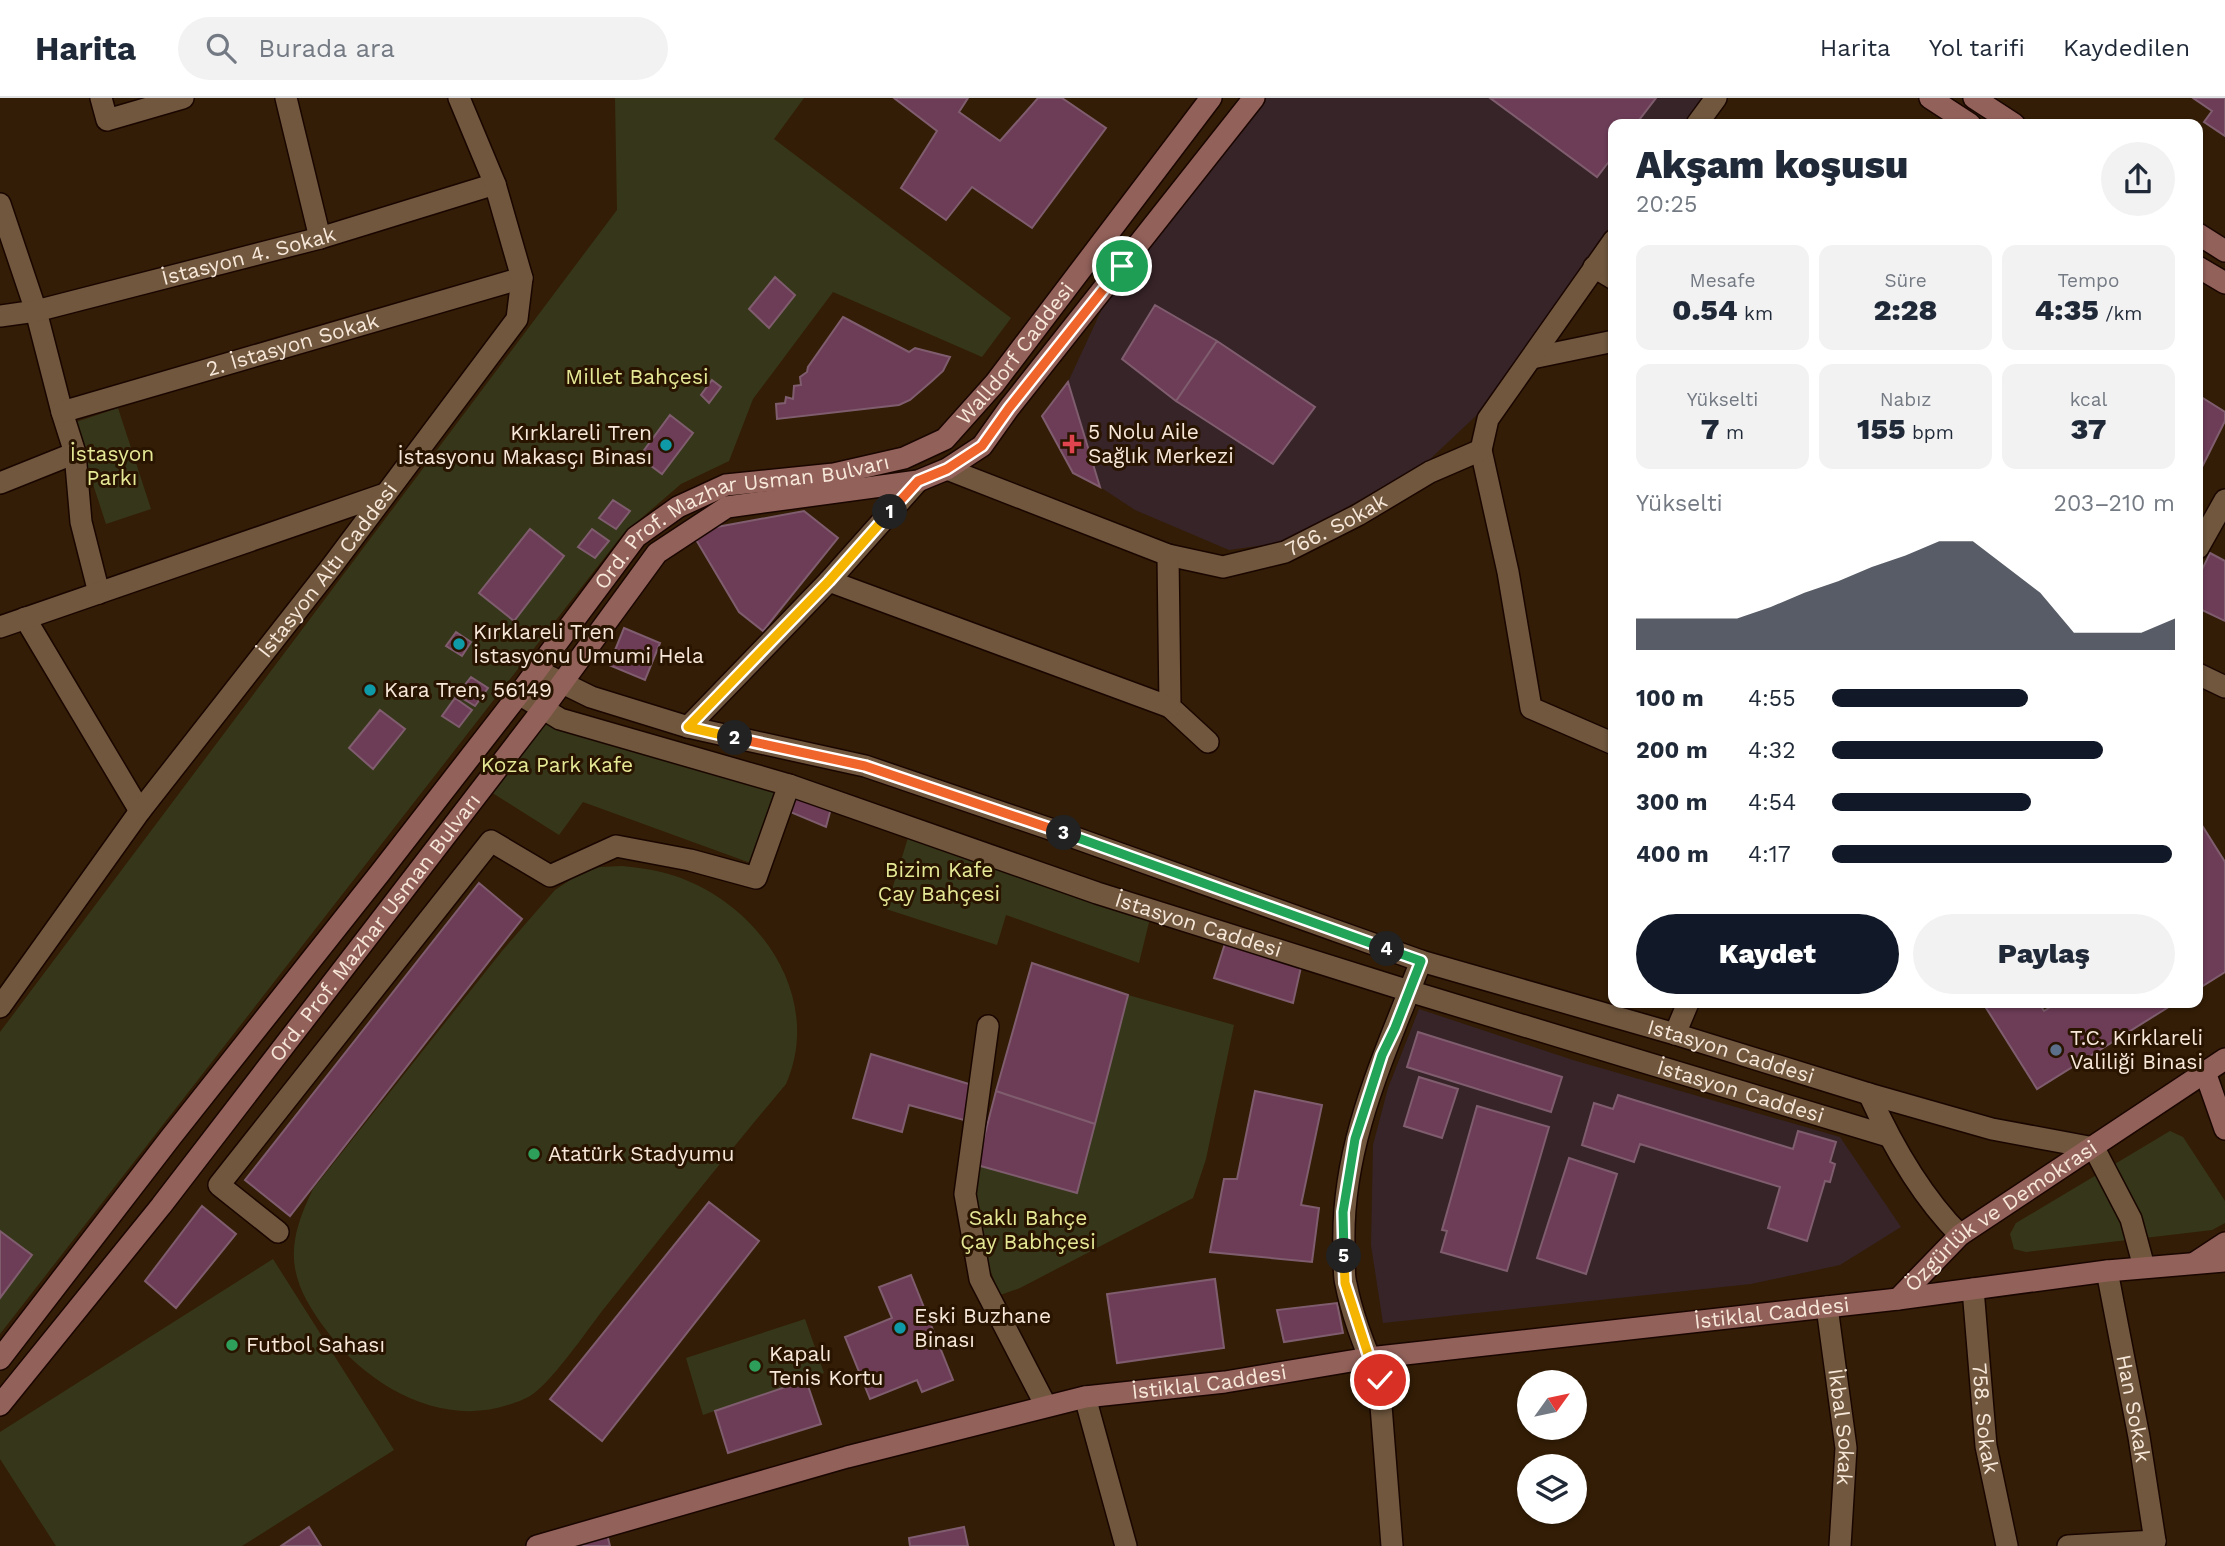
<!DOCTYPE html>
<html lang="tr">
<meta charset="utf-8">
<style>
:root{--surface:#fff;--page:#f2f2f3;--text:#1f2937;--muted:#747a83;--line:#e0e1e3;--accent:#111827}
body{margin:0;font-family:"Work Sans",sans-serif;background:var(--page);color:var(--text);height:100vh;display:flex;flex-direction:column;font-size:26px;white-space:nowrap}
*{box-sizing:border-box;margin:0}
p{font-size:23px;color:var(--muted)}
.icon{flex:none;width:38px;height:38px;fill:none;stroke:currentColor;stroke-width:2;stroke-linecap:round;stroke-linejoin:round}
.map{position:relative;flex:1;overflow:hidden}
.side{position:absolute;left:1608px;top:21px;width:595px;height:889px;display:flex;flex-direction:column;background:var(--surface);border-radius:14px;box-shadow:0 2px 5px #0004}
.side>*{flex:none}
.needle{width:46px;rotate:57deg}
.controls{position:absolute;left:1517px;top:1272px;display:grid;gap:14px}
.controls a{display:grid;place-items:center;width:70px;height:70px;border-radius:50%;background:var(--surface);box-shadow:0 2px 5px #0004;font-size:35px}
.pin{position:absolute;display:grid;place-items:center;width:60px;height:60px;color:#fff;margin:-30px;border:4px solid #fff;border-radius:50%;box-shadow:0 2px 7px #0007}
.km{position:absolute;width:35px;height:35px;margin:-18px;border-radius:50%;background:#222;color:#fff;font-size:19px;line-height:35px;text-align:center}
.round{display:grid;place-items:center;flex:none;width:74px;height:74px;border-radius:37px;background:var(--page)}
.head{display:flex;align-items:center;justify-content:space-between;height:119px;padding:0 28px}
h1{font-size:38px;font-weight:800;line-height:52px}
.metrics{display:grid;grid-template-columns:repeat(3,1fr);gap:10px;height:119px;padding:7px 28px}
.metrics div{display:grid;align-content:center;border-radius:14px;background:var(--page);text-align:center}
.metrics b{font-size:30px;font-weight:800}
.metrics small{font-size:19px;font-weight:400}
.metrics p{font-size:19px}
.chart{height:196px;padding:14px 28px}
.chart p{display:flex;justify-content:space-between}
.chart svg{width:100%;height:126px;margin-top:7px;fill:var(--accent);opacity:.7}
.cta{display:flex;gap:14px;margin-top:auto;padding:14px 28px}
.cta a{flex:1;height:80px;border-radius:42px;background:var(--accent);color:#fff;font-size:28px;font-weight:800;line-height:80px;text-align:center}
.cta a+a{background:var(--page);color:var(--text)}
ul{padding:0 28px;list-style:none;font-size:23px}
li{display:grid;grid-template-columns:112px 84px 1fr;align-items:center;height:52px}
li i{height:18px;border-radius:9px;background:var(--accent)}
header{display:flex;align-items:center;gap:42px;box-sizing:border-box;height:98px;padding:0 35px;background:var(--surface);border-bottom:2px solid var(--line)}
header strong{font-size:33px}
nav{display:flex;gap:38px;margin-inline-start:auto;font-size:24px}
.search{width:490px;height:63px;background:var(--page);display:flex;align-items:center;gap:18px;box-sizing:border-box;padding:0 24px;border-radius:38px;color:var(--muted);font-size:26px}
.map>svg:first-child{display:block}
</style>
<header>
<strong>Harita</strong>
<div class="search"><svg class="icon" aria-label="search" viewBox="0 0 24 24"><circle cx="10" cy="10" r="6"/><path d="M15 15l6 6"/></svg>Burada ara</div>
<nav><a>Harita</a><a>Yol tarifi</a><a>Kaydedilen</a></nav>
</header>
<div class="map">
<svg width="2225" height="1448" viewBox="0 0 2225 1448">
<rect width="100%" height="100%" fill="#331d06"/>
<path fill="#372428" d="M1254,0H1716L1697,26H1614L1613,143L1512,284L1428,363L1286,444L1229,452L1135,412L1100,389L1068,284L1122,168Z
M1419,911L1573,962L1840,1039L1901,1129L1840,1167L1751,1186L1383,1225L1371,1147L1373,1047L1388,990Z"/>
<path fill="#36371a" d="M615,0H804L774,41L1011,220L982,259L833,194L753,301L729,363L681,386L623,436L0,1236V934L617,112Z
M118,310L151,411L106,426L73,325Z
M543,611L789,687L756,767L583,704L559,737L483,689Z
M911,730L1152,812L1139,865L1006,817L997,847L886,811Z
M622,768C640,770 658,772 675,778C759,806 824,899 786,986C723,1061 663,1137 602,1213C586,1234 551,1285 530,1298C525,1301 517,1304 511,1306C444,1330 371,1290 330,1237C288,1183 283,1152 313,1091L502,853L555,792L579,776L600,769Z
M1128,897L1234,927L1206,1061L1193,1100L1020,1190L1000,1197L985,1159L974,1109L977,1067L1077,1095Z
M2170,1033L2183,1039L2225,1103V1125L2212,1132L2026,1154L2014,1151L2010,1136L2016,1125Z
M273,1161L394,1352L242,1448H56L0,1361V1334Z
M805,1221L824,1275L703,1317L686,1260Z"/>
<path fill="#6d3d57" stroke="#7f5d6e" stroke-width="2" d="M894,0H968L959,14L1000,43L1038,0H1062L1106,30L1032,130L972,89L946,122L901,90L937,33Z
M1490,0H1656L1636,26H1614V57L1597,79Z
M2193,0H2225V38L2204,24L2212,13Z
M775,179L795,197L769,230L749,211Z
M1155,207L1217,243L1176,303L1122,261Z
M843,219L909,254L915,250L950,259L943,273L932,283L910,302L899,307L777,321L776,306L785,305L786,299L793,301L794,288L801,287L800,279L807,274L808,269Z
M1217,243L1315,309L1273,366L1176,303Z
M712,282L721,289L709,305L701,297Z
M1068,284L1100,389L1073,375L1042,318Z
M2198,297L2225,314V323L2198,377Z
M670,317L693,335L662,376L639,359Z
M613,402L630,413L616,431L599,420Z
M804,413L838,440L763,533L739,514L695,440L706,431Z
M530,431L564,458L514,523L479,495Z
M592,431L609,443L595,460L578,449Z
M2210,455L2225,463V523L2198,510V480Z
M624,530L660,545L645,582L609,567Z
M456,534L471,544L462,558L446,548Z
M471,579L488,590L475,608L457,597Z
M455,600L472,612L459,629L442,618Z
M380,612L405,631L373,671L349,650Z
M796,690L833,703L826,729L788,713Z
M2198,721L2225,764V874L2198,891Z
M479,785L522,821L290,1118L245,1082Z
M1228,836L1303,860L1293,905L1214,880Z
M1032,865L1128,897L1095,1026L996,993Z
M1983,905H2039L2044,913L2057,905H2175L2037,991Z
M1418,934L1562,979L1551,1014L1407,969Z
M871,956L972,987L964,1022L909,1007L902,1034L853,1020Z
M1419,979L1458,991L1442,1040L1404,1028Z
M996,993L1095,1026L1077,1095L977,1067Z
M1255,993L1322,1007L1301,1107L1319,1110L1312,1164L1210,1154L1224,1081H1237Z
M1618,997L1793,1051L1798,1033L1836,1044L1830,1064L1835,1066L1830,1084L1825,1083L1807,1143L1768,1130L1780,1089L1640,1046L1634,1064L1582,1047L1594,1005L1613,1011Z
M1477,1008L1549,1029L1507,1173L1441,1154L1447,1133L1442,1132Z
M1569,1060L1617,1076L1586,1176L1537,1160Z
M709,1104L759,1143L602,1343L550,1301Z
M202,1108L236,1136L176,1210L145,1183Z
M0,1133L32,1157L0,1200Z
M911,1177L953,1282L922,1294L917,1282L870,1301L845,1239L892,1220L879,1189Z
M1215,1181L1224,1250L1117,1265L1107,1196Z
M1337,1205L1343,1235L1284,1244L1277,1212Z
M806,1282L821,1326L728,1355L715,1313Z
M309,1429L321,1448H281Z
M964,1429L968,1448H910L909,1440Z
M607,1436L610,1448H577L576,1445Z"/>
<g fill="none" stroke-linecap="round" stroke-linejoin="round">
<defs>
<g id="street">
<path d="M101,0L107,22L183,0"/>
<path d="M286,0L320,140"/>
<path d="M1697,26L1716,0"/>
<path d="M0,106L36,213L62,314L75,355L81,424L99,495"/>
<path d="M1594,169L1614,181"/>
<path id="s1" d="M0,218L36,213L320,140L495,86"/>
<path d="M1532,260L1614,243"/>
<path id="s2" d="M62,314L522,180"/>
<path d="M1481,352L1508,474L1531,610L1614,646"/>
<path id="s3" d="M947,371L1168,457L1223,469L1285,454L1358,417L1430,374L1481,352L1488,321L1614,142"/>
<path d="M0,385L75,355"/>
<path d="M2198,450L2225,402"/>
<path d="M1168,457L1170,609L1208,644"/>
<path d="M829,483L1170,609"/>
<path d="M25,520L140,713"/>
<path d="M0,529L385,396"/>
<path id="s4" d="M536,572L591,599L688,629L865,668L1056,733L1421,863L1675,936L1869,996L1992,1031L2094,1050L2131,1121L2144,1169"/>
<path d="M2198,576L2225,589"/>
<path id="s5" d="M519,596L560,621L789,687L1097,795L1409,893L1888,1038"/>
<path d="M688,629L829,483L918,383"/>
<path id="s6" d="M0,909L140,713L332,468L517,221L522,180L495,86L459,0"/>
<path d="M988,928L965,1096L980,1181L1046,1308"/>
<path d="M1675,936L1688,905"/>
<path d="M1869,996C1892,1047 1920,1097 1960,1137"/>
<path d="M278,1134L219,1087L491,743L550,778L616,748L690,762L756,780L789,687"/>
<path id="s7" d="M2107,1173L2139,1339L2155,1443L2153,1448"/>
<path id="s8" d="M1973,1191L1986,1348L2007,1448"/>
<path id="s9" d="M1827,1209L1846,1350L1840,1448"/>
<path d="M1085,1299L1126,1448"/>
<path d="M1392,1448L1379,1282C1366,1253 1352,1217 1346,1186C1343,1175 1345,1161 1344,1149C1341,1046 1385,957 1421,863"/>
<path d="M2068,1448L2155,1443"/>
</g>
<g id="secondary">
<path d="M1930,0L1970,26"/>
<path d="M1974,0L2014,26"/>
<path d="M2198,136L2225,153"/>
<path d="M2198,169L2225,185"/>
<path d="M2205,974L2225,1031"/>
<path d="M2196,1164L2225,1145"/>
<path id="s10" d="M1898,1201L1960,1137L2225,961"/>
<path id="s11" d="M0,1261L171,1039L380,775L519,596L636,439L678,409L726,387L834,376L904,360L945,341L995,285L1211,0"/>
<path id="s12" d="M0,1307L161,1108L543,611L657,455L727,409L918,383L947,371L982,348L1009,310L1254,0"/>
<path id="s13" d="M537,1448L847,1359L1085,1299L1225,1284L1369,1260L1898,1201L2107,1173L2225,1163"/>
</g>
</defs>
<use href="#street" stroke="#1a0600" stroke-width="24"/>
<use href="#secondary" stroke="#1a0600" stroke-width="24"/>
<use href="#street" stroke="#70573e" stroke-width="21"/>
<use href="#secondary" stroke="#92615a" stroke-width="21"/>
</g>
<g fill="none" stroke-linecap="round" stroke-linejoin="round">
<defs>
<path id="split-1" d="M890,414L918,383L947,371L982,348L1009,310L1122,168"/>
<path id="split-2" d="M735,640L688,629L829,483L890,414"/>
<path id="split-3" d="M735,640L865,668L1064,735"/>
<path id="split-4" d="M1064,735L1387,851"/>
<path id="split-5" d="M1344,1158L1343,1114L1355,1041L1382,957L1395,930L1421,863L1387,851"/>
<path id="split-6" d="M1344,1158L1345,1185L1369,1259L1380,1282"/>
</defs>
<use href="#split-1" stroke="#fff" stroke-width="14"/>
<use href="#split-2" stroke="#fff" stroke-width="14"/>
<use href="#split-3" stroke="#fff" stroke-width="14"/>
<use href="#split-4" stroke="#fff" stroke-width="14"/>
<use href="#split-5" stroke="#fff" stroke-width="14"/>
<use href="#split-6" stroke="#fff" stroke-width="14"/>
<use href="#split-1" stroke="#f0652b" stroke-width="9"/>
<use href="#split-2" stroke="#f5b400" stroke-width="9"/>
<use href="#split-3" stroke="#f0652b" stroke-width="9"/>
<use href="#split-4" stroke="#22a559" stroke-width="9"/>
<use href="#split-5" stroke="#22a559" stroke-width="9"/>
<use href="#split-6" stroke="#f5b400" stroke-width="9"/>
</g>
<path fill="#e0444e" stroke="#291400" stroke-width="2.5" d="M1068.5 335.5h7v7h7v7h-7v7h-7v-7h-7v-7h7z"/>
<g fill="#0f9aa8" stroke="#291400" stroke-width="2.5">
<circle cx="666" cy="347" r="7"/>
<circle cx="459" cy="546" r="7"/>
<circle cx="370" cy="592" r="7"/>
<circle cx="900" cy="1230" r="7"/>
</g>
<circle fill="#5c6f8a" stroke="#291400" stroke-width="2.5" cx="2056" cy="952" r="7"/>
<g fill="#2e9e5b" stroke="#291400" stroke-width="2.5">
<circle cx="534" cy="1056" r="7"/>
<circle cx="232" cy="1247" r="7"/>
<circle cx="755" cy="1268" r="7"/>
</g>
<g text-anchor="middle" stroke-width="6" stroke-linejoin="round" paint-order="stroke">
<g font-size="21" fill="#f7e8da" stroke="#291400">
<text dy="7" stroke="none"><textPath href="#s1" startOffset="256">İstasyon 4. Sokak</textPath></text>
<text dy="7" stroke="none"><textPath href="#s2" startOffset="240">2. İstasyon Sokak</textPath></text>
<text dy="7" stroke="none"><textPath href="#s11" startOffset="1480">Walldorf Caddesi</textPath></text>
<text dy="7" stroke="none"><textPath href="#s3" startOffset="415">766. Sokak</textPath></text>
<text dy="7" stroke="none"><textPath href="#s11" startOffset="1143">Ord. Prof. Mazhar Usman Bulvarı</textPath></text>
<text dy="7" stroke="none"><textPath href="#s6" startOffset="546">İstasyon Altı Caddesi</textPath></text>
<text dy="7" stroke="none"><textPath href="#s5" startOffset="719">İstasyon Caddesi</textPath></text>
<text dy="7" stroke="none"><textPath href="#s12" startOffset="607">Ord. Prof. Mazhar Usman Bulvarı</textPath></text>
<text dy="7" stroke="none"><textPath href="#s4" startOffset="1256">Istasyon Caddesi</textPath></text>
<text dy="7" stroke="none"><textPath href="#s5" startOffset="1286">İstasyon Caddesi</textPath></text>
<text dy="7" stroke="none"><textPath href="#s10" startOffset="133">Özgürlük ve Demokrasi</textPath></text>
<text dy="7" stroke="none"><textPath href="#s13" startOffset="1260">İstiklal Caddesi</textPath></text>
<text dy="7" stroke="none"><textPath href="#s13" startOffset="693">İstiklal Caddesi</textPath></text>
<text dy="7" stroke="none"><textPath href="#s7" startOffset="140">Han Sokak</textPath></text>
<text dy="7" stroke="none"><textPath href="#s8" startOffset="130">758. Sokak</textPath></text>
<text dy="7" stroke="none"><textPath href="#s9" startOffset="121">İkbal Sokak</textPath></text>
</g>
<g font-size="21" fill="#e5e995" stroke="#291400">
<text x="637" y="286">Millet Bahçesi</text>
<text x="112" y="363">İstasyon<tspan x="112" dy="24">Parkı</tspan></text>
<text x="557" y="674">Koza Park Kafe</text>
<text x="939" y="779">Bizim Kafe<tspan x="939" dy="24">Çay Bahçesi</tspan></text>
<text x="1028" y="1127">Saklı Bahçe<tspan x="1028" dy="24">Çay Babhçesi</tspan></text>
</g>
<g font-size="21" fill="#f7e8da" stroke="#291400" text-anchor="start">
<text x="1088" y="341">5 Nolu Aile<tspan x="1088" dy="24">Sağlık Merkezi</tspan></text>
<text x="652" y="342" text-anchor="end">Kırklareli Tren<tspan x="652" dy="24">İstasyonu Makasçı Binası</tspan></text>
<text x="473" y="541">Kırklareli Tren<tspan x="473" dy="24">İstasyonu Umumi Hela</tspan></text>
<text x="384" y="599">Kara Tren, 56149</text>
<text x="2070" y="947">T.C. Kırklareli<tspan x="2070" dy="24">Valiliği Binasi</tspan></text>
<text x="548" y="1063">Atatürk Stadyumu</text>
<text x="914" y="1225">Eski Buzhane<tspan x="914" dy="24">Binası</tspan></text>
<text x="246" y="1254">Futbol Sahası</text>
<text x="769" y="1263">Kapalı<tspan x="769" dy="24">Tenis Kortu</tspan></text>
</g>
</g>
</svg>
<div class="controls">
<a><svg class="needle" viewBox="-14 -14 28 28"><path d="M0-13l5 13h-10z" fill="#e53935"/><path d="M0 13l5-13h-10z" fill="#747a83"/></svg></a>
<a><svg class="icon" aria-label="layers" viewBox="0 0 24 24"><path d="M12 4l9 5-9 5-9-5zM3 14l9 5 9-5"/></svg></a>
</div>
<div class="pin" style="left:1122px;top:168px;background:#1e9e55"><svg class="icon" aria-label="arrive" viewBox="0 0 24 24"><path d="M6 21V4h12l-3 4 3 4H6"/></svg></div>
<div class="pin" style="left:1380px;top:1282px;background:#d93025"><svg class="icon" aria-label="check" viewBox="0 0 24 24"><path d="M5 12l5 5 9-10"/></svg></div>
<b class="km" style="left:890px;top:414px">1</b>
<b class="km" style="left:735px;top:640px">2</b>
<b class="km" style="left:1064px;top:735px">3</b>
<b class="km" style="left:1387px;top:851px">4</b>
<b class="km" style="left:1344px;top:1158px">5</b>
<section class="side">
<div class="head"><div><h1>Akşam koşusu</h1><p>20:25</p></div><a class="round"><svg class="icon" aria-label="share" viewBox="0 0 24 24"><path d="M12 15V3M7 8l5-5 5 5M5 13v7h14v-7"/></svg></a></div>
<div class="metrics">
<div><p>Mesafe</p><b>0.54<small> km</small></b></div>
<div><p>Süre</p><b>2:28</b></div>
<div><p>Tempo</p><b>4:35<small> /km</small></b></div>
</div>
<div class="metrics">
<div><p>Yükselti</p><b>7<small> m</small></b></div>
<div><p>Nabız</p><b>155<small> bpm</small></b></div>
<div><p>kcal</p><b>37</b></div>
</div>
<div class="chart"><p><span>Yükselti</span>203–210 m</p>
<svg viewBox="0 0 160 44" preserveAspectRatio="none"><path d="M0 44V33L10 33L20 33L30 33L40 29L50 24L60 20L70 15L80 11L90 6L100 6L110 15L120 24L130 38L140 38L150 38L160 33V44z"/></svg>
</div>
<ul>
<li><b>100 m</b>4:55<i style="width:57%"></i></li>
<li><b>200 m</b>4:32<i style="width:79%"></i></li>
<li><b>300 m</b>4:54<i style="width:58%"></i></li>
<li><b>400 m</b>4:17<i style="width:99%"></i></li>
</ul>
<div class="cta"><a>Kaydet</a><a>Paylaş</a></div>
</section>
</div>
